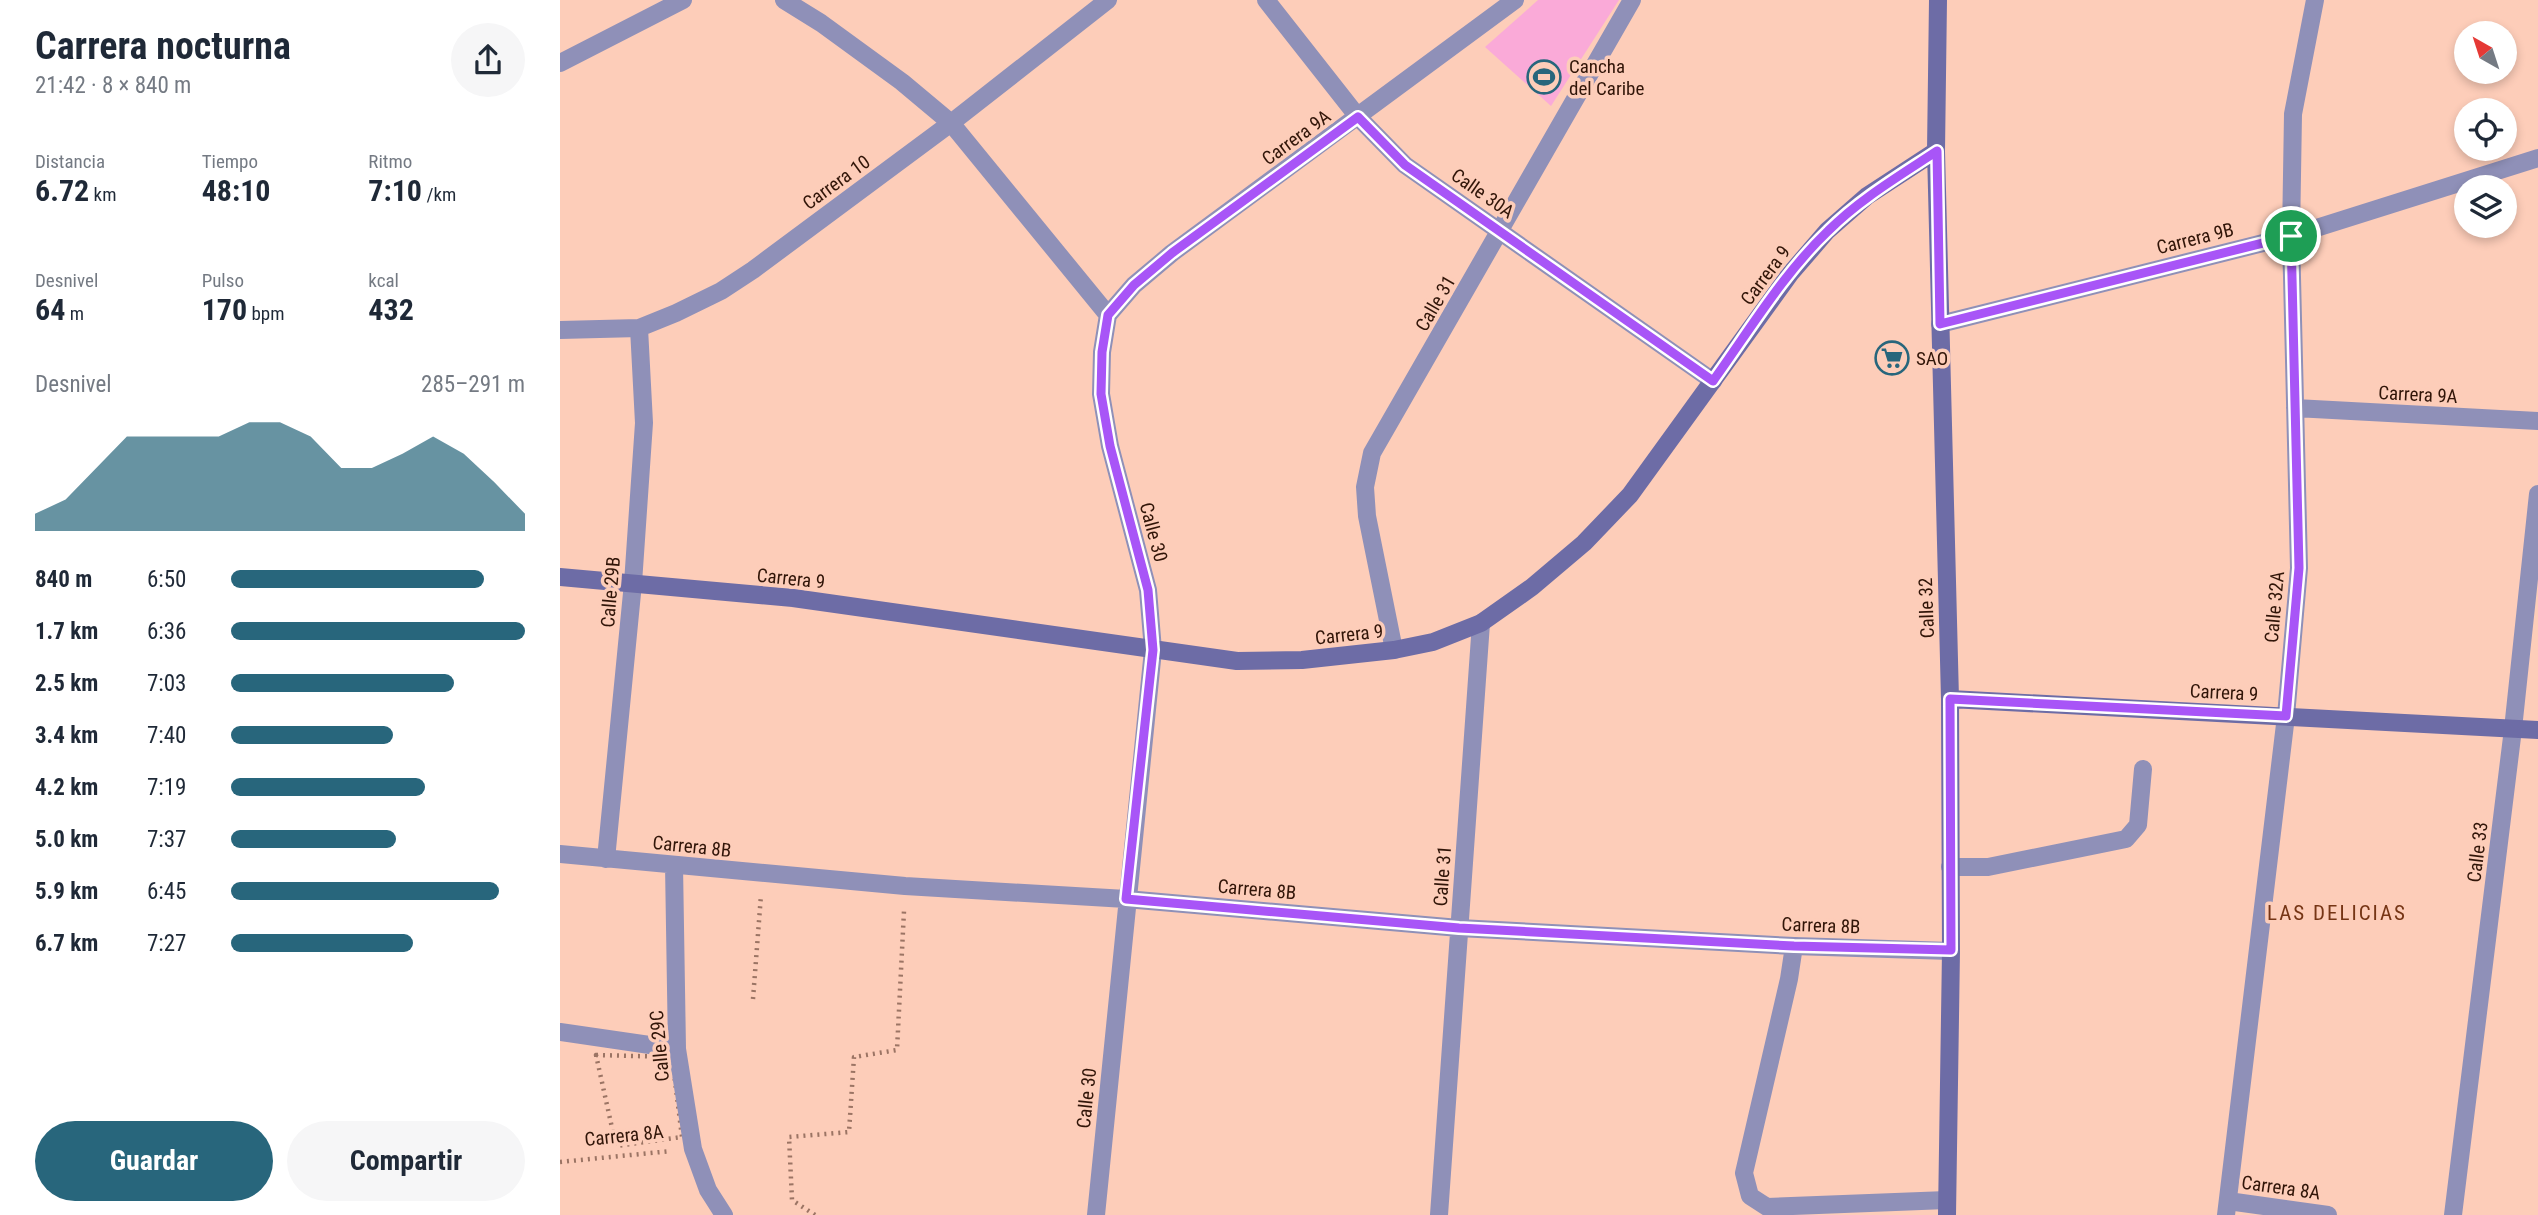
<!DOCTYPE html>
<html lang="es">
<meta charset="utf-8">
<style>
:root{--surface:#fff;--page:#f6f6f7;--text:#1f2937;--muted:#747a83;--accent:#28667c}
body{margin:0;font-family:"Roboto Condensed",sans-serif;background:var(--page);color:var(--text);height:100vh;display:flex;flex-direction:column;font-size:26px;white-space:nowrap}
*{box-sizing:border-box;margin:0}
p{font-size:23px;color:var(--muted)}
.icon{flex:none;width:38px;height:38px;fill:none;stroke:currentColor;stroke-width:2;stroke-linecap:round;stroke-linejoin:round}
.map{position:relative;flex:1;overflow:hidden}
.sheet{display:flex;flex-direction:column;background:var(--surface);width:560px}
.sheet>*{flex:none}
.needle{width:46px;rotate:321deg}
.tools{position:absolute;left:1894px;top:21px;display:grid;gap:14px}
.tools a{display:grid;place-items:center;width:63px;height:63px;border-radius:50%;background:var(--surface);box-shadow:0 4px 10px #0003;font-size:35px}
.pin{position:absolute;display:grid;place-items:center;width:60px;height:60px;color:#fff;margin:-30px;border:4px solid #fff;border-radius:50%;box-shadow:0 2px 7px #0007}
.round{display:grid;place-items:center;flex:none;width:74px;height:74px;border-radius:37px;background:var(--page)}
.summary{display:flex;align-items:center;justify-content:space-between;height:119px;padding:0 35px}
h1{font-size:38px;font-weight:700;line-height:52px}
.stats{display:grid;grid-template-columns:repeat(3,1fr);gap:10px;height:119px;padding:7px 35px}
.stats div{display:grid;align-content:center}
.stats b{font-size:30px;font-weight:700}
.stats small{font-size:19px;font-weight:400}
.stats p{font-size:19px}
.chart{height:196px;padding:14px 35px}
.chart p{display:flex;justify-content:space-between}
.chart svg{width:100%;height:126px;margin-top:7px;fill:var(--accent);opacity:.7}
.primary-button{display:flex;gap:14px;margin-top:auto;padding:14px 35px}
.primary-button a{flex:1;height:80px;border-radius:42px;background:var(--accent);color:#fff;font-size:28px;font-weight:700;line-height:80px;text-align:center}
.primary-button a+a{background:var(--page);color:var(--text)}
ul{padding:0 35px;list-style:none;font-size:23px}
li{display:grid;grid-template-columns:112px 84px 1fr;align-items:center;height:52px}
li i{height:18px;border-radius:9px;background:var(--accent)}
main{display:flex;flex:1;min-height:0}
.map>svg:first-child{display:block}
</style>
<main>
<section class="sheet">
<div class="summary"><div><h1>Carrera nocturna</h1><p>21:42 · 8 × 840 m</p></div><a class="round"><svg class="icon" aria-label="share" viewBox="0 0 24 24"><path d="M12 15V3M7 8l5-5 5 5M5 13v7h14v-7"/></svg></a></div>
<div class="stats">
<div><p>Distancia</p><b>6.72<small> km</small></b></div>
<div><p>Tiempo</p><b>48:10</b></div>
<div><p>Ritmo</p><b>7:10<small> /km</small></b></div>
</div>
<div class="stats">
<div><p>Desnivel</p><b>64<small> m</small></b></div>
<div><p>Pulso</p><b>170<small> bpm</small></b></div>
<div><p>kcal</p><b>432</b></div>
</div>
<div class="chart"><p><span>Desnivel</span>285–291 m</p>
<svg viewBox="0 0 160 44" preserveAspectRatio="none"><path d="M0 44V38L10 33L20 22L30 11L40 11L50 11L60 11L70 6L80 6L90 11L100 22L110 22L120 17L130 11L140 17L150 27L160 38V44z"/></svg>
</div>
<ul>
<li><b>840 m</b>6:50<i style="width:86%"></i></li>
<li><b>1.7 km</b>6:36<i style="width:100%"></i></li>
<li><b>2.5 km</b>7:03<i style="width:76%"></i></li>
<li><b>3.4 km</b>7:40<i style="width:55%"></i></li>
<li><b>4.2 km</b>7:19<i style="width:66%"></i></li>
<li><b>5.0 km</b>7:37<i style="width:56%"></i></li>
<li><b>5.9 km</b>6:45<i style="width:91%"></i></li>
<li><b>6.7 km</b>7:27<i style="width:62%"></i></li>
</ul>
<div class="primary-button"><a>Guardar</a><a>Compartir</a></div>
</section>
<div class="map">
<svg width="1978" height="1215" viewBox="0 0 1978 1215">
<rect width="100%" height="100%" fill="#fdcdb9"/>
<path fill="#faaad8" d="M978,0H1059L991,106L925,47Z"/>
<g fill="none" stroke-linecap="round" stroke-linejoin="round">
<path stroke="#9b7464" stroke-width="4.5" stroke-dasharray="2 5" stroke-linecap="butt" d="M193,999L201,895
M36,1055L112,1057L122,1137L56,1146Z
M0,1162L111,1151
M255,1215L232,1200L229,1137L289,1132L294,1057L337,1050L344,911"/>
<path stroke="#8f90b8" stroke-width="18" d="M1390,867H1428L1566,839L1578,825L1583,769
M1234,946L1229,979L1184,1173L1190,1196L1207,1207L1387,1200"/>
<path stroke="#8f90b8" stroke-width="18" d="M224,0L261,23L342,82L391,123L548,315L542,352L541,394L550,446L588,590L593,650L536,1215
M706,0L798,117L845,165L1153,381
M0,63L123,0
M548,315L574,285L612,253L955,0
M1380,324L1731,236L1978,158
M0,330L79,328L116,313L161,291L193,270L391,123L548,0
M1735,408L1978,421
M834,650L807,516L805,487L812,453L1072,0
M0,854L345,886L566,899L899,928L1234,946L1391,951
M46,859L73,583L84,423L79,328
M114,865L117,1049L133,1149L148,1190L164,1215
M0,1032L117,1049
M1668,1201L1768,1215
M879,1215L921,623
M1666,1215L1726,716L1739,568L1731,236L1733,114L1755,0
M1893,1215L1953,729L1978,494"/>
<path stroke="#6d6ca6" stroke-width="18" d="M1378,0L1376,151L1390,699L1391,951L1387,1215
M0,577L233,598L677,661L742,660L834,650L873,642L921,623L972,587L1024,543L1070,495L1230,274L1267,231L1307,196L1376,151
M1390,699L1978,730"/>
</g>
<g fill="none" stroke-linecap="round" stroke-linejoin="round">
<defs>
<path id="route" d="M798,117L845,165L1153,381C1189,331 1223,274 1268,231C1300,199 1339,176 1377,151L1380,324L1731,236L1739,568L1726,716L1390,699L1391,950L1234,946L899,928L566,899L593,650L588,590L550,446L541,394L542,352L548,315L574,285L612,253Z"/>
</defs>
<use href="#route" stroke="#fff" stroke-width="14"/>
<use href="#route" stroke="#a855f7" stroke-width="9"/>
</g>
<defs>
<symbol id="stadium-ring" viewBox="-11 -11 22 22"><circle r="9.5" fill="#fdcdb9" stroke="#28667c" stroke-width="1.5"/><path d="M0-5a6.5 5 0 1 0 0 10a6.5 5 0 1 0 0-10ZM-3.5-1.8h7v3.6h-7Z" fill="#28667c"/></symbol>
<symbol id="supermarket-ring" viewBox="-11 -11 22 22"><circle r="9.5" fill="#fdcdb9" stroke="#28667c" stroke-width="1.5"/><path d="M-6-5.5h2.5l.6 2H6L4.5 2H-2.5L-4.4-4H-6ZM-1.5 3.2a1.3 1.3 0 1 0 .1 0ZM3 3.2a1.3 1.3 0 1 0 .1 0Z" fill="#28667c"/></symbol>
</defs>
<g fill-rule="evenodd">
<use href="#stadium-ring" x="965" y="58" width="38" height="38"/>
<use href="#supermarket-ring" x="1313" y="339" width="38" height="38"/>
</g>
<g text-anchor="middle" stroke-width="7" stroke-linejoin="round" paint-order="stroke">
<g font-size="19" fill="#311508" stroke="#fdcdb9" text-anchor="start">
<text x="1009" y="73">Cancha<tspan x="1009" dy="22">del Caribe</tspan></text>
<text x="1356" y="365">SAO</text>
</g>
<g font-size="19" fill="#311508" stroke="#fdcdb9">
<text transform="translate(736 137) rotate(-36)" y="7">Carrera 9A</text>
<text transform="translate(276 182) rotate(-36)" y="7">Carrera 10</text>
<text transform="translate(923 193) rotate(35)" y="7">Calle 30A</text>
<text transform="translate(1635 238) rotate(-14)" y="7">Carrera 9B</text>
<text transform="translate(1205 275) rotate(-53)" y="7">Carrera 9</text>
<text transform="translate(875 303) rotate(-60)" y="7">Calle 31</text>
<text transform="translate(1858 394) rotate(3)" y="7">Carrera 9A</text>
<text transform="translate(594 532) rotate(75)" y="7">Calle 30</text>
<text transform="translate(231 578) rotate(6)" y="7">Carrera 9</text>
<text transform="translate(50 592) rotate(-85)" y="7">Calle 29B</text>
<text transform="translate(1714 607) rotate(-85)" y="7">Calle 32A</text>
<text transform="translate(1366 608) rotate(-92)" y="7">Calle 32</text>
<text transform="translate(789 634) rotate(-6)" y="7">Carrera 9</text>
<text transform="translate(1664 692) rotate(3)" y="7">Carrera 9</text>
<text transform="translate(132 846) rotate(6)" y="7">Carrera 8B</text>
<text transform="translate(1917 852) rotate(-83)" y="7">Calle 33</text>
<text transform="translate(882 876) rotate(-86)" y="7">Calle 31</text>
<text transform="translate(697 889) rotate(5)" y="7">Carrera 8B</text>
<text transform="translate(1261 925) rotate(2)" y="7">Carrera 8B</text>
<text transform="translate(99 1046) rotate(-95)" y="7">Calle 29C</text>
<text transform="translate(526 1098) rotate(-84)" y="7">Calle 30</text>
<text transform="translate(64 1135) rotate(-6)" y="7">Carrera 8A</text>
<text transform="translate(1721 1187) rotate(8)" y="7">Carrera 8A</text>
</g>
<g font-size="21" letter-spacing="2" fill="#763515" stroke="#fdcdb9">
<text x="1777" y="920">LAS DELICIAS</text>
</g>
</g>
</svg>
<div class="tools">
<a><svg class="needle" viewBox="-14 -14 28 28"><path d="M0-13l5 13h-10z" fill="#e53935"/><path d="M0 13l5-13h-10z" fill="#747a83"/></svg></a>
<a><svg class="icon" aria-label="locate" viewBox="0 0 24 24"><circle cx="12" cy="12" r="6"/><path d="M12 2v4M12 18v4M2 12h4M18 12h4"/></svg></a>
<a><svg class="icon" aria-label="layers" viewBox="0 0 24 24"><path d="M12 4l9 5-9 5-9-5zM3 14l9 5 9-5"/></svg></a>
</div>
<div class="pin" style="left:1731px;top:236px;background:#1e9e55"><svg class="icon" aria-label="arrive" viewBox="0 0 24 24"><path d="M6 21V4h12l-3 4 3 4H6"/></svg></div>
</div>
</main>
